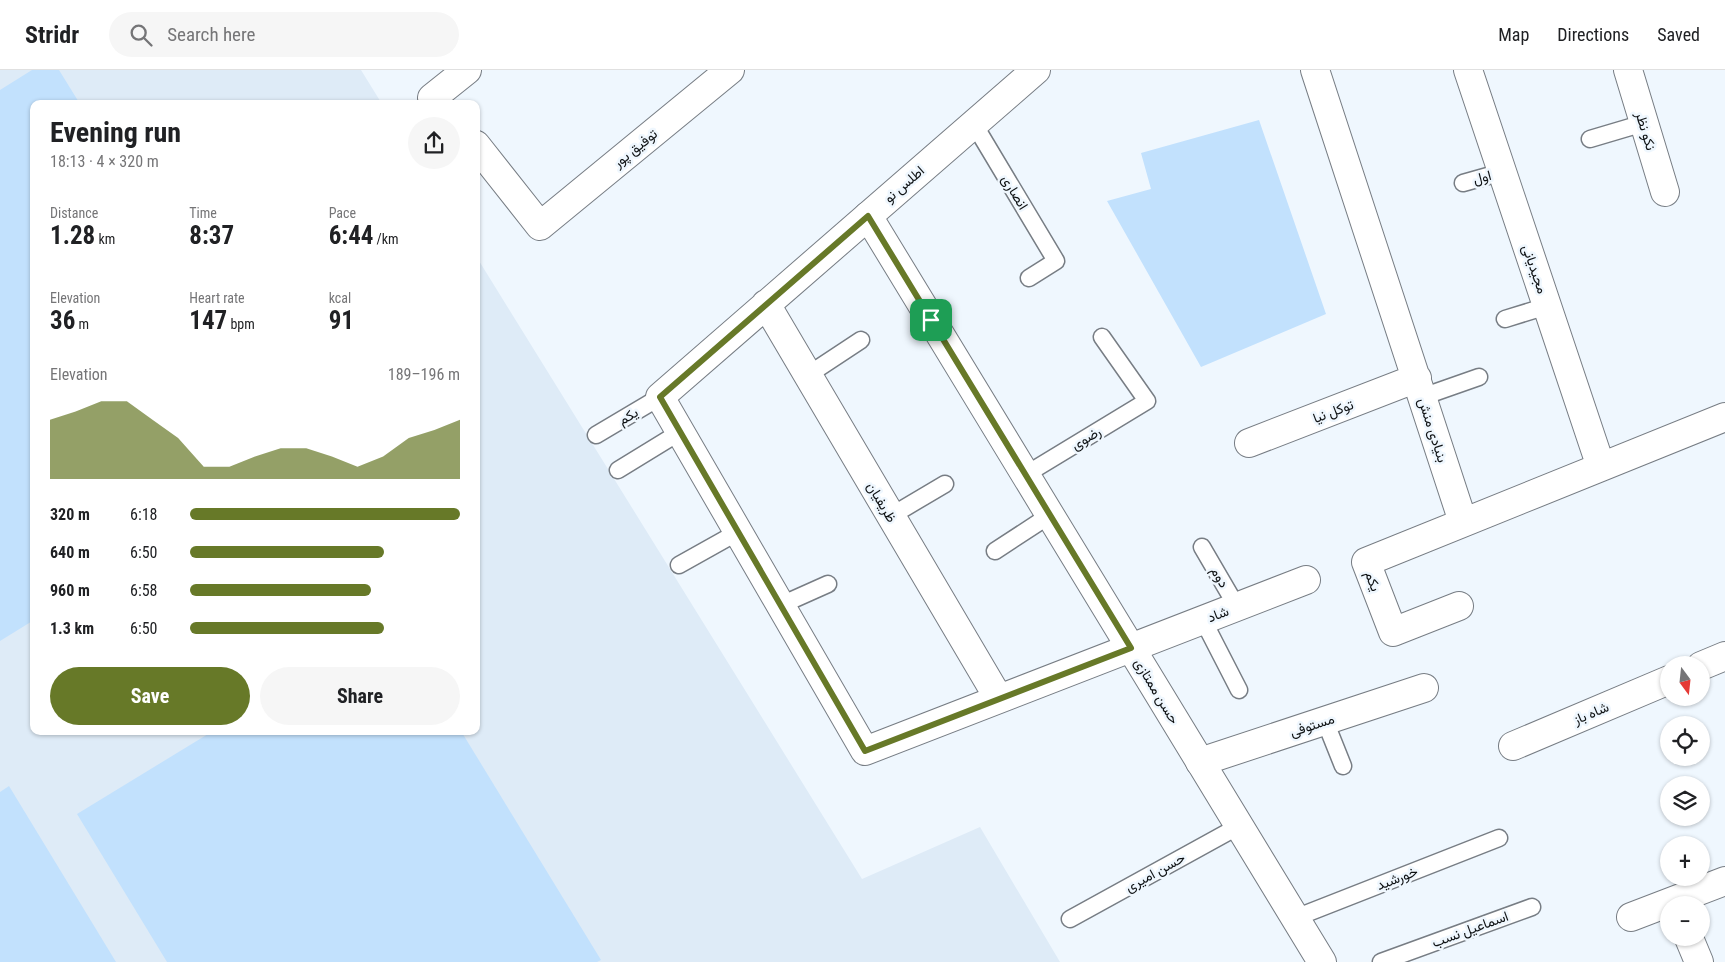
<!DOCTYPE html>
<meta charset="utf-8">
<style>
:root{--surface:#fff;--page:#f6f6f6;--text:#202124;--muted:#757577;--line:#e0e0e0;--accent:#677928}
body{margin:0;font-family:"Roboto Condensed",Vazirmatn,sans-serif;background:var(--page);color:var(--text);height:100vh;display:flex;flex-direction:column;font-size:19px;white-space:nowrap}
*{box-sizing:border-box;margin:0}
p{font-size:16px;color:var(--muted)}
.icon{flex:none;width:28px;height:28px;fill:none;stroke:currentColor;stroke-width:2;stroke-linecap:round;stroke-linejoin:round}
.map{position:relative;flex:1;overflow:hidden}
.panel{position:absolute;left:30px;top:30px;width:450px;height:635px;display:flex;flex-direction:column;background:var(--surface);border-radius:10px;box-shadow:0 1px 4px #0004}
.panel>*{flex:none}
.needle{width:32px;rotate:165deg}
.fabs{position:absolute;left:1660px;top:586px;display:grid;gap:10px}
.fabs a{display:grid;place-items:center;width:50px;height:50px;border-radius:50%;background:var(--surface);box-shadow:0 1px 4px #0004;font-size:25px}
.pin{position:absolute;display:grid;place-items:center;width:42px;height:42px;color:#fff;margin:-21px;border-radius:10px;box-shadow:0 2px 8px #0006}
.round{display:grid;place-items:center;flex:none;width:52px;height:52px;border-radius:26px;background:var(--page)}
.headline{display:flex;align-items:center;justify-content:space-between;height:85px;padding:0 20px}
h1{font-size:28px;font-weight:700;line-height:38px}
.figures{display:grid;grid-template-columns:repeat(3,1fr);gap:8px;height:85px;padding:5px 20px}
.figures div{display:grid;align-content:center}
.figures b{font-size:25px;font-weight:700}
.figures small{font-size:14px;font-weight:400}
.figures p{font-size:14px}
.chart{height:140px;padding:10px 20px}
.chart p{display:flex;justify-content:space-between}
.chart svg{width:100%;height:90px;margin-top:5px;fill:var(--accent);opacity:.7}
.primary-button{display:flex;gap:10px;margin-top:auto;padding:10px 20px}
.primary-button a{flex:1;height:58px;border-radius:30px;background:var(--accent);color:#fff;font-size:20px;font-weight:700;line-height:58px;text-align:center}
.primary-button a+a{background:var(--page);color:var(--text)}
ul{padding:0 20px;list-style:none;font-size:16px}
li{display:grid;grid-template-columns:80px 60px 1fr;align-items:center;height:38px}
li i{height:12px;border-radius:6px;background:var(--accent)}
header{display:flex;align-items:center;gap:30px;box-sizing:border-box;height:70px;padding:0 25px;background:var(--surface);border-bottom:1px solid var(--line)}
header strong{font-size:24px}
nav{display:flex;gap:28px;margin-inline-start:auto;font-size:18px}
.search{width:350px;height:45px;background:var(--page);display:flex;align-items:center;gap:12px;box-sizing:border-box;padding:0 18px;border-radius:28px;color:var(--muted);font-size:19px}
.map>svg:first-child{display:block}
</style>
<header>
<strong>Stridr</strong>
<div class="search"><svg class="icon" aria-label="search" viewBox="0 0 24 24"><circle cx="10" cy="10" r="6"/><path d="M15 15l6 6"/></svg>Search here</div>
<nav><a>Map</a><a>Directions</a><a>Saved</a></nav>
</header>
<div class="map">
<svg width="1725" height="892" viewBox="0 0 1725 892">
<rect width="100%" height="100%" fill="#eff7fe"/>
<path fill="#deebf7" d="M0,0H361L382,34H34V661H476V186L862,809L980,757L1060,892H0Z"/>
<path fill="#c2e1fd" d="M32,0H59L80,34H34V550L0,571V20Z
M1259,50L1326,244L1201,297L1107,131L1151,119L1141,83Z
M213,661H461L601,890L597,892H167L77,744Z
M9,716L116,892H0V722Z"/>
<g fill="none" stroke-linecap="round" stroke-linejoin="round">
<defs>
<path id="service" d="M974,54L1056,191L1029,208
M1590,69L1644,53
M1463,113L1502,102
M1505,249L1547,236
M808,305L861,270
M1422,327L1479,307
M596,365L660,327
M618,400L680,362
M1025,405L1147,331L1102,267
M891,446L945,414
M1202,477L1237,537
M995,481L1050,445
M679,495L738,462
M781,535L828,514
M1203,550L1239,620
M1325,651L1343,696
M1295,848L1499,768
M1070,849L1239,756
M1381,892L1532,837"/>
<path id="minor" d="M1036,0L660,327L865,681L1306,510
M1315,0L1463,452
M1468,0L1601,397
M1628,0L1665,122
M432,28L467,0
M476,75L540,156L730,0
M766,234L999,629
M1249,373L1417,308
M1459,536L1393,562L1366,492L1725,347
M1701,596L1725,586
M1513,676L1669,610
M1200,692L1424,618
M1631,847L1725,811
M1689,868L1699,892"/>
<path id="tertiary" d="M868,146L1322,892"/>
</defs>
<use href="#service" stroke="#777d84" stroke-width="19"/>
<use href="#minor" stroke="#777d84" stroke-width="30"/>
<use href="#tertiary" stroke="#777d84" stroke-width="30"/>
<use href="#service" stroke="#fff" stroke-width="16"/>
<use href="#minor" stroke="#fff" stroke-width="28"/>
<use href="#tertiary" stroke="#fff" stroke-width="28"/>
</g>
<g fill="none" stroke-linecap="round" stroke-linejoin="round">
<defs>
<path id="route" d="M868,146L1131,578L865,681L660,327Z"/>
</defs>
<use href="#route" stroke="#fff" stroke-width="10"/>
<use href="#route" stroke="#677928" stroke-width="6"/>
</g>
<g text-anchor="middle" stroke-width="5" stroke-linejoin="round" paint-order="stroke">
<g font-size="14" fill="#0e1113" stroke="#eff7fe">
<text transform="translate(1646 61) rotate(73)" y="5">نکو نظر</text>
<text transform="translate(635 78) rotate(-39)" y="5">توفیق پور</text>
<text transform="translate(1482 107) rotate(-15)" y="5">اول</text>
<text transform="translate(904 114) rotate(-41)" y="5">اطلس نو</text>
<text transform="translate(1015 122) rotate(59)" y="5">انصاری</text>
<text transform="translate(1535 199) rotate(71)" y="5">مجیدیانی</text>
<text transform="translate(1333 341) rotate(-21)" y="5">توکل نیا</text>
<text transform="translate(628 346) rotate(-31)" y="5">یکم</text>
<text transform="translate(1433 360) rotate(72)" y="5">بنیادی منش</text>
<text transform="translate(1086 368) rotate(-31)" y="5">رضوی</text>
<text transform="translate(882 432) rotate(59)" y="5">ظریفیان</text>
<text transform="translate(1220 507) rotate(60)" y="5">دوم</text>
<text transform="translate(1373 511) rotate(69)" y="5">یکم</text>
<text transform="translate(1218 544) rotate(-21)" y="5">شاد</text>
<text transform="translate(1157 621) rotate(59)" y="5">حسن ممتازی</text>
<text transform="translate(1591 643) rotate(-23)" y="5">شاه باز</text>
<text transform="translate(1312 655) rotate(-18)" y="5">مستوفی</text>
<text transform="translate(1155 802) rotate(-29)" y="5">حسن امیری</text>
<text transform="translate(1397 808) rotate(-21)" y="5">خورشید</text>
<text transform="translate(1470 859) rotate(-20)" y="5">اسماعیل نسب</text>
</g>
</g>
</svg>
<div class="fabs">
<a><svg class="needle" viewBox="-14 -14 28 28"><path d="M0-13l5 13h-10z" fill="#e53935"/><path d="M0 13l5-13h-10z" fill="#757577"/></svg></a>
<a><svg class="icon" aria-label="locate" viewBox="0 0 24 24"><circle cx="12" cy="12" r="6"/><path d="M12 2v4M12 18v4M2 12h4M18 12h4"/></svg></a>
<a><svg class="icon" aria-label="layers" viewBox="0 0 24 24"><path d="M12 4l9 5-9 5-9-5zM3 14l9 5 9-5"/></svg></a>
<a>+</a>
<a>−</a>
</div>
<div class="pin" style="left:931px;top:250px;background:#1e9e55"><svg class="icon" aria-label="arrive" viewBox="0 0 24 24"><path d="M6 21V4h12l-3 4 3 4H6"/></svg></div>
<section class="panel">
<div class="headline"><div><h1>Evening run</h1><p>18:13 · 4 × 320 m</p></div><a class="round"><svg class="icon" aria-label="share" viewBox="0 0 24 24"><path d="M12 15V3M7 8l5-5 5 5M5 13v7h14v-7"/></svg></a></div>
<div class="figures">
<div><p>Distance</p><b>1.28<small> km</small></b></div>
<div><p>Time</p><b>8:37</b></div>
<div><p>Pace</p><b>6:44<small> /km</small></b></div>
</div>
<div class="figures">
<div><p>Elevation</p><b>36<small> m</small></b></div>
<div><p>Heart rate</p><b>147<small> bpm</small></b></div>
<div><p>kcal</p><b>91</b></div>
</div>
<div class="chart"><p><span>Elevation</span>189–196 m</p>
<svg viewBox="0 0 160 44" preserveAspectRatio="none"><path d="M0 44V15L10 11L20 6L30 6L40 15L50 24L60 38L70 38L80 33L90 29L100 29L110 33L120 38L130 33L140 24L150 20L160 15V44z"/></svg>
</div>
<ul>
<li><b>320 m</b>6:18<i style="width:100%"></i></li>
<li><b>640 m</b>6:50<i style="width:72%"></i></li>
<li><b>960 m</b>6:58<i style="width:67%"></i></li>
<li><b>1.3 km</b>6:50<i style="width:72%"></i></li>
</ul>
<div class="primary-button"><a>Save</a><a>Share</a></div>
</section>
</div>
